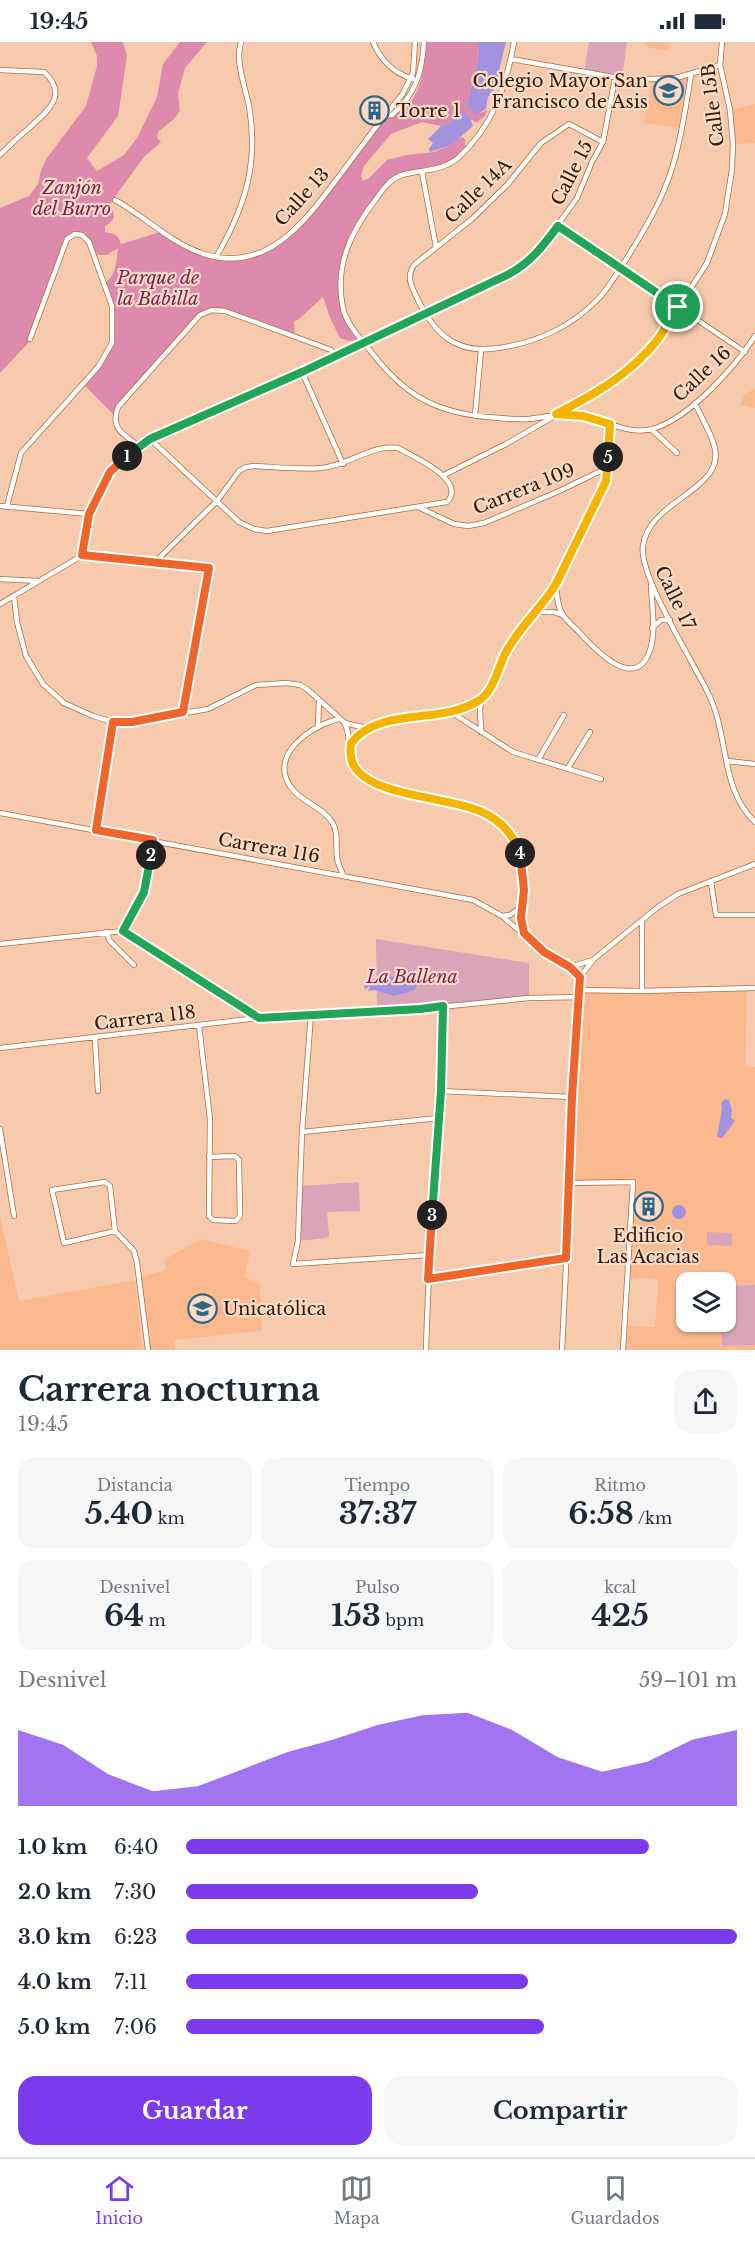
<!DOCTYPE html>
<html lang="es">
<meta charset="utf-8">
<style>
:root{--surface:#fff;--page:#f6f6f7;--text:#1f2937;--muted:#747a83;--line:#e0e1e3;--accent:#7c3aed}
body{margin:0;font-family:"Libre Baskerville",serif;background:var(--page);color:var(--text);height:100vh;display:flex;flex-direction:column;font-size:22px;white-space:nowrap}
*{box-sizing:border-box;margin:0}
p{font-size:20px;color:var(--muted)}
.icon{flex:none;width:33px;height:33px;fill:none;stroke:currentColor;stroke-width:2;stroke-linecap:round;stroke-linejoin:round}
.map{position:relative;height:1308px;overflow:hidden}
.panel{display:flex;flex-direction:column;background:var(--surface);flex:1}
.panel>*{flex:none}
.tools{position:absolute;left:676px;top:1230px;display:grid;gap:12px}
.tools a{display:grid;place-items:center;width:60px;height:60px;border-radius:12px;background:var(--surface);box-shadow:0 2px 4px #0004;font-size:30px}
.pin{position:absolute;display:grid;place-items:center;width:51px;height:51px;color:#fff;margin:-26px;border:3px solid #fff;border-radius:50%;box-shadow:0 2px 6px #0007}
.km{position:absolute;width:30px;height:30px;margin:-15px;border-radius:50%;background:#222;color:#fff;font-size:16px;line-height:30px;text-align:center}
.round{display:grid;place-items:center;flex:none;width:63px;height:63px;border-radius:18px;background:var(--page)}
.head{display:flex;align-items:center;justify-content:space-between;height:102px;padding:0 18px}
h1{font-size:33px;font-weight:800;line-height:45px}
.stats{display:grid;grid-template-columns:repeat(3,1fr);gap:9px;height:102px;padding:6px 18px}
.stats div{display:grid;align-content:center;border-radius:15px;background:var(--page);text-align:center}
.stats b{font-size:30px;font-weight:800}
.stats small{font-size:16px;font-weight:400}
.stats p{font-size:16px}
.chart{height:168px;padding:12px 18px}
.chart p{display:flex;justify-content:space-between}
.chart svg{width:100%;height:108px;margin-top:6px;fill:var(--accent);opacity:.7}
.cta{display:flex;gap:12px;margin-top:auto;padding:12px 18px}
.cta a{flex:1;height:69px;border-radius:18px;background:var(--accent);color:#fff;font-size:24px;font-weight:800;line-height:69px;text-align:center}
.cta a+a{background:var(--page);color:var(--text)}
ul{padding:0 18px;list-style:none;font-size:20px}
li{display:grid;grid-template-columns:96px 72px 1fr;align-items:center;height:45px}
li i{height:15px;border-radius:8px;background:var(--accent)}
.status{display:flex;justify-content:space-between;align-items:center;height:42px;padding:0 30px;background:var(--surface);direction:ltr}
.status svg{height:16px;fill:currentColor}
.tab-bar{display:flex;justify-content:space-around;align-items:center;height:84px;border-top:2px solid var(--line);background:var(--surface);font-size:16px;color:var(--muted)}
.tab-bar a{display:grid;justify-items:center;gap:3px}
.tab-bar .current{color:var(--accent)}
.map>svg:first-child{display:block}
</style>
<div class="status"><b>19:45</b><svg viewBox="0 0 49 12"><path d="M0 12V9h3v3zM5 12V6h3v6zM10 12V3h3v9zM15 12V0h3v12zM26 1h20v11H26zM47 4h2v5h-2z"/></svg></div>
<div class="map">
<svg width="755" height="1308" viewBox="0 0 755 1308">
<rect width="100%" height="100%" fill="#f8caad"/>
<path fill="#fbb990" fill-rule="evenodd" d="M647,0H670L668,9L646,5Z
M691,33L682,86L643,81L653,38Z
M755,62V101L733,102L730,68Z
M755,347V366L741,363L744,352Z
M747,946L745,1024L755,1025V1308H623L625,1284L655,1285L658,1238L627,1235L632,1140L570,1141L572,1055L580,948ZM687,1240H726V1280H687Z
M0,1174L19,1259L135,1238L142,1308H0Z
M200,1197L250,1209L245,1235L260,1244L262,1289L174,1298L175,1308H148L139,1236L165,1228L166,1217Z"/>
<path fill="#d9a5b9" d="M589,0H627L622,37L584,31Z
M376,897L529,921V956L377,969Z
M359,1140L360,1169L327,1170L329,1194L326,1196L298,1199L301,1144Z
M707,1190L732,1191V1204L707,1203Z
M755,1243V1303L722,1304L721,1280H726V1244Z"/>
<path fill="#dd8aad" d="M91,0H123L127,14L118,74L87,116L97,129L124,113L137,96L157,55L163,22L180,0H207L185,26L178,51L180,69L174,77L158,90L157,96L161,100L144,115L111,160C113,172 118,176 105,184V190C114,192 118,192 121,202L160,190L205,212L232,217L265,209L299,185L385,74C420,70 425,28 426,0H478L479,15L467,63L481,71L487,68L485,74L477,80H474L473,78L452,76L451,81L441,84L422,80L391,92L364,124L361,134L363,139L369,136L387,118L407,113L434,110L451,103L457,97L463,95L465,98V108L446,124L401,134L390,140L358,180L342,224L343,267L361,297L349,299L340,296L330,276L323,255L298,278L294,279L295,294L225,269L212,268L200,273L123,357L115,374L83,342C118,304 118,292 104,242C117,232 116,221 118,206L107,213H98L82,193L75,192L67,197L31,298L0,331V166L29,154L38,142L41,128L47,116L86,64L97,24V14Z"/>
<path fill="#a392dd" d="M478,0H506L495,46L488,55L486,67L475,73L467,63L479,15Z
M461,69L470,75L473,84L451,103L430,110L429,107L433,101L428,97L441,84L451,81L454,72Z
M405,926L412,930L417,944L415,948L394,954L374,948L368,949L370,944L366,947L364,946L365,941L380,934L387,936L402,932Z
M725,1057L729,1058L732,1068L731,1076L735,1079L722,1096L717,1095L722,1067L721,1061Z
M672 1170a7 7 0 1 1 14 0a7 7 0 1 1-14 0Z"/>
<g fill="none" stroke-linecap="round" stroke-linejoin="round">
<defs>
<path id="minor" d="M373,0C381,19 393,31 413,37
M514,0C506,45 493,84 458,116C441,130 422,127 402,133C390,137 383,147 376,157C351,189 334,224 343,266C346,282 362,298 372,311C405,353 434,370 487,375C500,376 514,378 528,377C543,376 557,371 573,372C600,374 628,396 656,386C692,373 735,325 755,294
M511,17L630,38L676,36L720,23
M0,28L44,30C70,54 46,70 28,87C18,95 9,104 0,113
M385,74L392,73C416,52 422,31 424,0
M603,100L569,82L541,101L507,143L472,177L414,223C405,236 413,247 419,260C437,295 458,312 498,306C534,301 569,286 595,260C608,248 617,231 627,216C640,195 655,171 664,148C679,114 685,69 691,33
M422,130L436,205
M115,158C146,175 170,201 204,212C270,233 309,174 343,129C362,104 381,77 402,53L413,31L415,0
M558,184L745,310
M216,215C245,166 259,121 249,64C245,44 235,20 241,0
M302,330L343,422
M695,361C701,375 710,389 714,403C728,448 649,457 643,504C638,533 695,623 709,653C729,694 720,747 755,780
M475,374L481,308
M651,387L677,411
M150,397L239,480L254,487L267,489L447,460C468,438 412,414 398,406C372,402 348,424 321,426C300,428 276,425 255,424L246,425L239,429L217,459L155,520
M139,404C123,392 110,387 118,365L200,273L212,268L225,269L331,308L335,314
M444,433L506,402L617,338L639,318L658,297L707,221L725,172L732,127L733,102L730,68L720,23L722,0
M0,464L89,472
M7,464L21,411L98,325L112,301V264L89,200L82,193L75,192L67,197L30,297
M418,465L454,482L468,484L484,481L557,450L607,426
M83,513C85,500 85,484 89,472C101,438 120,416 150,397L302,330L509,232L524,224L536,213L577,156L592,120L603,100L615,36
M83,513L209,526L183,670
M0,537L37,539
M556,542C557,552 557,565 563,573C567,579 574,585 579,590C592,604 629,645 646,617C658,598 652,565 651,544
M14,554L17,580L26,614L43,642L64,661L93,674L113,680H132L208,667L256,643L287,641L300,643L307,647L345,681L366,686L390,680L451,670L470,664L481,658L490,645L515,595L547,556L556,542L606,439L610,382
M0,562L83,513
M536,570H554L562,573
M652,586L661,578H670
M451,670L513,710L601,737
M339,677C312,683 269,712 290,744C300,760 322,764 332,780C340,792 334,807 338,820C339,824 342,829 343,833
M345,682C353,699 345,720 361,733C367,738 375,740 381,743C425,760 503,757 520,809C529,836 518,864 524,891
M318,684L319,660
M481,690L480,668L481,658
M351,701L366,686
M538,718L564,673
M727,719L755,722
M568,726L590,690
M0,771L473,858L502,874L544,910L570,925L580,935
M96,788L113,680
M711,840L716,873H755
M502,874L510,873L521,865
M123,889L144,850L153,798
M106,890L110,899L134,923
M0,902L123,889L259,976
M570,925L593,918
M580,935L594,917L658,865L678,852L755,822
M580,948L640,949L755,946
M642,949V879
M311,972L302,1090L298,1199L293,1222L429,1213
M199,984L210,1077L209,1174L213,1178L236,1179L240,1174L239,1118L235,1114L209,1115
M95,996L98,1049
M0,1006L259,976L420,967L529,956L580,955
M441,1049L572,1055
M0,1087L14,1174
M302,1090L438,1076
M570,1141L633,1140L623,1308
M115,1189L64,1201L52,1148L105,1140L110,1144L115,1189L134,1209L137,1221L148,1308
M428,1237L566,1216
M426,1308C429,1193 440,1079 443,964
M562,1308L570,1141L572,1055L580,935"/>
</defs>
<use href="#minor" stroke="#b06c3c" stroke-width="6"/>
<use href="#minor" stroke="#fff" stroke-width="4.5"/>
</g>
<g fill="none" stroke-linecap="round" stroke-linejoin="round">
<defs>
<path id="split-1" d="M127,414L150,397L302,330L509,232C531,220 543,204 558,184L678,265"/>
<path id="split-2" d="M127,414L110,430L89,472L82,513L209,526L183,670L132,680H113L96,788L153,798L151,813"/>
<path id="split-3" d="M151,813L144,850L123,889L259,976L420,967L443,964L441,1049L432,1173"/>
<path id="split-4" d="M432,1173L428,1237L566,1216L572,1055L580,935L570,925L544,910L524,891L521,876L524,848L520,811"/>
<path id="split-5" d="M520,811C514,794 504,782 488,773C456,754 374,757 354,724C350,717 350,709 351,701C381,664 440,683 478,659C493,651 498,626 505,612C518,586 541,567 556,542L606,439L608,415"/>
<path id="split-6" d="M608,415L610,382L583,374L556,372C595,352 631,332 658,297C665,287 672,275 678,265"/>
</defs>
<use href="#split-1" stroke="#fff" stroke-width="12"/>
<use href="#split-2" stroke="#fff" stroke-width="12"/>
<use href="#split-3" stroke="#fff" stroke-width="12"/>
<use href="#split-4" stroke="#fff" stroke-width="12"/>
<use href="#split-5" stroke="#fff" stroke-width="12"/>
<use href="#split-6" stroke="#fff" stroke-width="12"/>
<use href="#split-1" stroke="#22a559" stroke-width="8"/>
<use href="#split-2" stroke="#f0652b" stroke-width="8"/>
<use href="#split-3" stroke="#22a559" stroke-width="8"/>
<use href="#split-4" stroke="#f0652b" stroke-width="8"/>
<use href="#split-5" stroke="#f5b400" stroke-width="8"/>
<use href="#split-6" stroke="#f5b400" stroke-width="8"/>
</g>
<defs>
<symbol id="university-ring" viewBox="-11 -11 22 22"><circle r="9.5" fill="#fadbc8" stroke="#326783" stroke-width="1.5"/><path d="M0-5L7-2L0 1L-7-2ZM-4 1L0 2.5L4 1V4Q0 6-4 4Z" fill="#326783"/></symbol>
<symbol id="building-ring" viewBox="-11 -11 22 22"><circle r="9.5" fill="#fadbc8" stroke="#326783" stroke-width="1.5"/><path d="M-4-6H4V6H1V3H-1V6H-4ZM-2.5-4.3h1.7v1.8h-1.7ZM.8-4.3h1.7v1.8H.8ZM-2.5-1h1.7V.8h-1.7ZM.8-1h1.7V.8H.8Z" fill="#326783"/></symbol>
</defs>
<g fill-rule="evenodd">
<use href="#university-ring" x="652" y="32" width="33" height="33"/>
<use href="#building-ring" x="358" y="52" width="33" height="33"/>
<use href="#building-ring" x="632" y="1148" width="33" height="33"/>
<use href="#university-ring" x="186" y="1250" width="33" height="33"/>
</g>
<g text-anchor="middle" stroke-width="4.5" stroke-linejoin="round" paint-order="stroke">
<g font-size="18" fill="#331804" stroke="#fadbc8" text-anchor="start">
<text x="648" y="45" text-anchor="end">Colegio Mayor San<tspan x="648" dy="21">Francisco de Asis</tspan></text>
<text x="396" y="75">Torre 1</text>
<text x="648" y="1200" text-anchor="middle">Edificio<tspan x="648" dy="21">Las Acacias</tspan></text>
<text x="223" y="1273">Unicatólica</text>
</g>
<g font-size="18" fill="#331804" stroke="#fadbc8">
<text transform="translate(713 63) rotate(-97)" y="6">Calle 15B</text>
<text transform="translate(572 131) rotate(-63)" y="6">Calle 15</text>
<text transform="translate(478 149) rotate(-44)" y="6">Calle 14A</text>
<text transform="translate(302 155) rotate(-48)" y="6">Calle 13</text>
<text transform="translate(702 332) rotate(-43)" y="6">Calle 16</text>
<text transform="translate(524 447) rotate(-22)" y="6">Carrera 109</text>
<text transform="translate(675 556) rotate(64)" y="6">Calle 17</text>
<text transform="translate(269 806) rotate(10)" y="6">Carrera 116</text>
<text transform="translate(145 976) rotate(-7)" y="6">Carrera 118</text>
</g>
<g font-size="18" font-style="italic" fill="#7e1d4f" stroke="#fadbc8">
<text x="72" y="152">Zanjón<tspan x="72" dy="21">del Burro</tspan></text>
<text x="158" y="242">Parque de<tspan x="158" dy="21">la Babilla</tspan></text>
<text x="412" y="941">La Ballena</text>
</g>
</g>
</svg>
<div class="tools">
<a><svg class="icon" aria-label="layers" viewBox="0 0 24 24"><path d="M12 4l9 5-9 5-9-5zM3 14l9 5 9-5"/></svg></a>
</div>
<div class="pin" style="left:678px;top:265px;background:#1e9e55"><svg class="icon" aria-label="arrive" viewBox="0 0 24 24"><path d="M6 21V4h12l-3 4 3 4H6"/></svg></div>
<b class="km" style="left:127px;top:414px">1</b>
<b class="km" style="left:151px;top:813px">2</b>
<b class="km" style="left:432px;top:1173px">3</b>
<b class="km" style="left:520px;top:811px">4</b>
<b class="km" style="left:608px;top:415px">5</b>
</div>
<section class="panel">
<div class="head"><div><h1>Carrera nocturna</h1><p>19:45</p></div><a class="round"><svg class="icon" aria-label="share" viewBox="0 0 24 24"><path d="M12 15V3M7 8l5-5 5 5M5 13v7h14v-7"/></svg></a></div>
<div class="stats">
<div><p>Distancia</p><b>5.40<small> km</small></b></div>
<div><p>Tiempo</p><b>37:37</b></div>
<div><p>Ritmo</p><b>6:58<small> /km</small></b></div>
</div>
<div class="stats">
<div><p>Desnivel</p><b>64<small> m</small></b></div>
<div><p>Pulso</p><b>153<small> bpm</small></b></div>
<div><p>kcal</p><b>425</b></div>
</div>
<div class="chart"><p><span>Desnivel</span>59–101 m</p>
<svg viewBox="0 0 160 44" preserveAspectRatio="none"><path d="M0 44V13L10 19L20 31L30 38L40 36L50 29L60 22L70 17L80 11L90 7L100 6L110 13L120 24L130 30L140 26L150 17L160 13V44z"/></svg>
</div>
<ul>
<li><b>1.0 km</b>6:40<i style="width:84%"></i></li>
<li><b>2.0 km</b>7:30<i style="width:53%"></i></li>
<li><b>3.0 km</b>6:23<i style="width:100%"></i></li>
<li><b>4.0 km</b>7:11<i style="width:62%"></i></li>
<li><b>5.0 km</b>7:06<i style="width:65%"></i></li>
</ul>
<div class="cta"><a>Guardar</a><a>Compartir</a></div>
</section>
<nav class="tab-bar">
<a class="current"><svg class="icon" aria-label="home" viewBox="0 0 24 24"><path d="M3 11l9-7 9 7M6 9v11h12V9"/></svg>Inicio</a>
<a><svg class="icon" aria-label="map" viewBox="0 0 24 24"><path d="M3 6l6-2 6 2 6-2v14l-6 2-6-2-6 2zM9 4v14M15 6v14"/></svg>Mapa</a>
<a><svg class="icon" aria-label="saved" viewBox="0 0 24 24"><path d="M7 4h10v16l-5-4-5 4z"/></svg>Guardados</a>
</nav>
